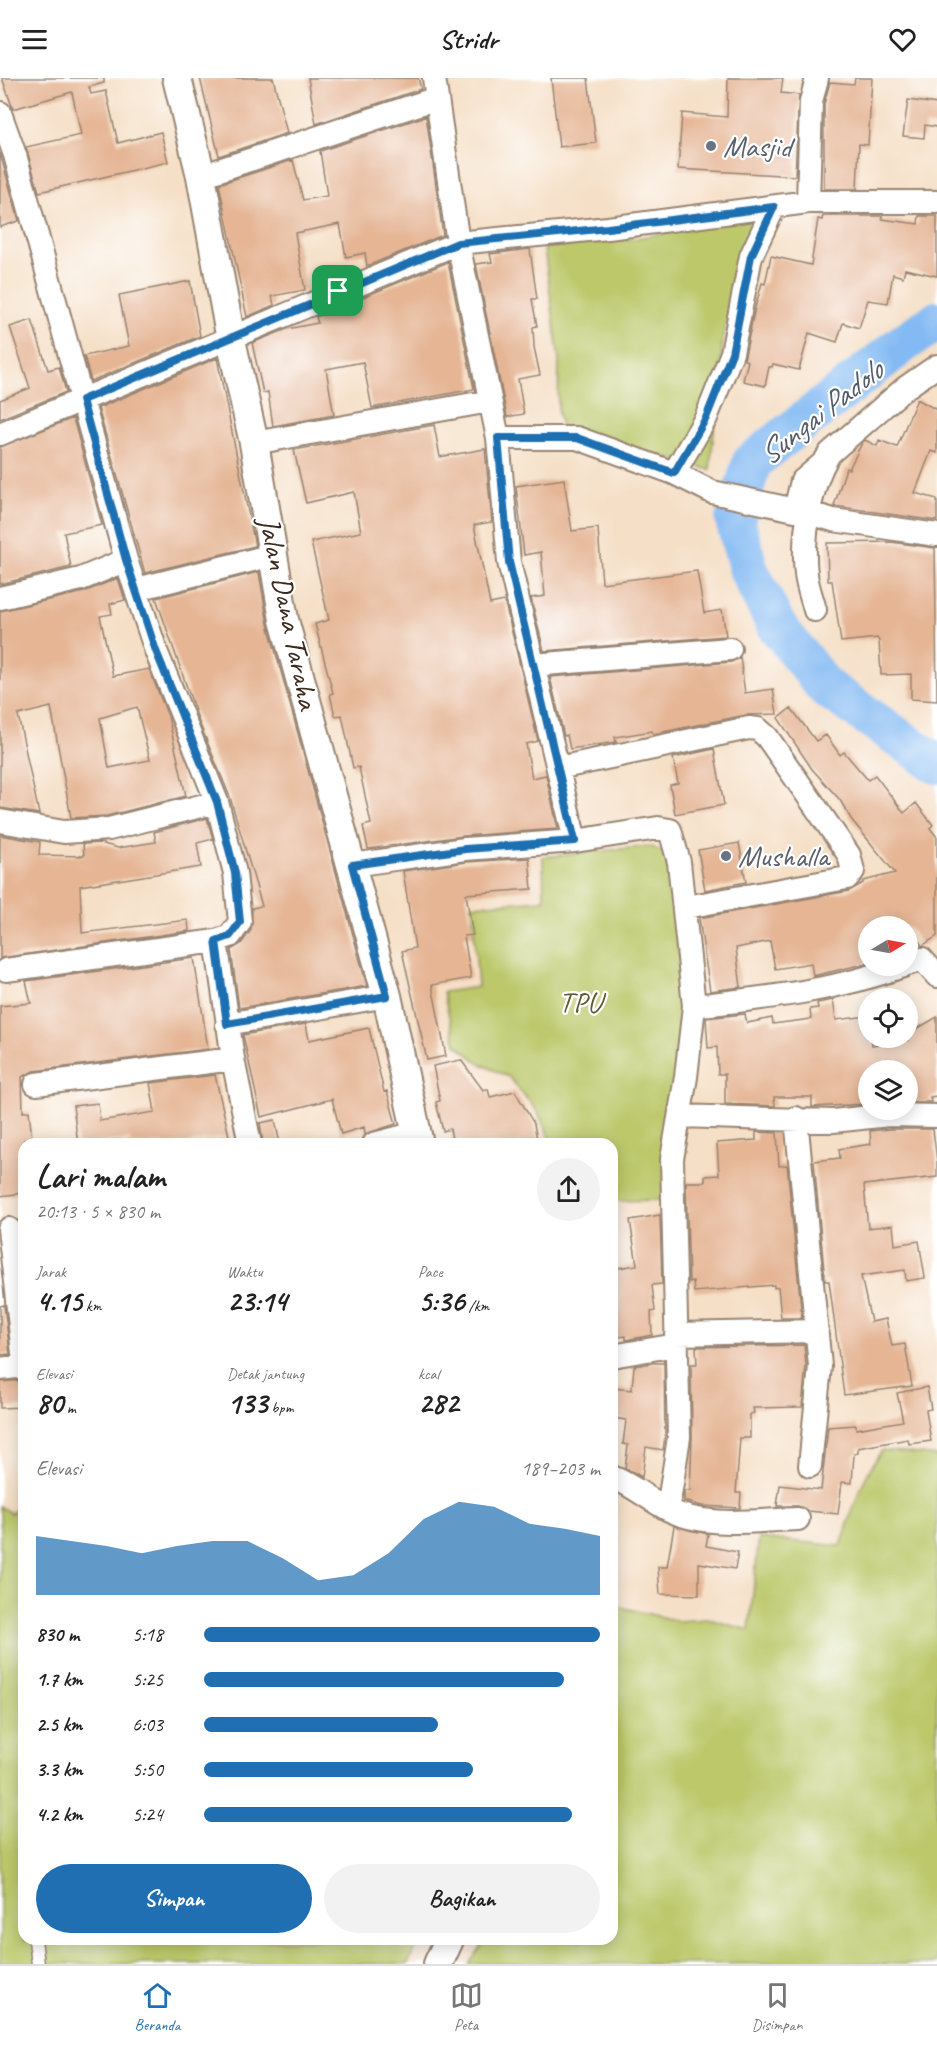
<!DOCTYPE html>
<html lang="id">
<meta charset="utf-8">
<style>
:root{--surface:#fff;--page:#f2f2f2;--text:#222;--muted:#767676;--line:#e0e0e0;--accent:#1f6fb2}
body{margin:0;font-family:Caveat,sans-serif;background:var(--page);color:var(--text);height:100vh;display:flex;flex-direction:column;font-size:22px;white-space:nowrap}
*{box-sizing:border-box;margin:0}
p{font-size:20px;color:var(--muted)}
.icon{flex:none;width:33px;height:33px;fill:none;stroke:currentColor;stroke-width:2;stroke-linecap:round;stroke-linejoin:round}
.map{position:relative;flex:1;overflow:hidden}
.sheet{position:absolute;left:18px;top:1060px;width:600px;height:807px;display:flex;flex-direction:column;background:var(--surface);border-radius:18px;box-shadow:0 3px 15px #0003}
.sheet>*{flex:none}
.needle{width:39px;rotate:80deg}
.controls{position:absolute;left:858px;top:838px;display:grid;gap:12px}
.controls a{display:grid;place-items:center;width:60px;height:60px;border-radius:50%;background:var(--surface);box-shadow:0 3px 15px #0003;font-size:30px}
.pin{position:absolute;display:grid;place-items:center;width:51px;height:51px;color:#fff;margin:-26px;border-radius:12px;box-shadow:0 3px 9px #0006}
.round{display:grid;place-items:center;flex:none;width:63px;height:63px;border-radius:32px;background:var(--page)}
.overview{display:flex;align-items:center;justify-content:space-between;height:102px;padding:0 18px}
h1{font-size:33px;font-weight:700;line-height:45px}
.figures{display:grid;grid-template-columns:repeat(3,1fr);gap:9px;height:102px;padding:6px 18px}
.figures div{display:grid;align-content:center}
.figures b{font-size:30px;font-weight:700}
.figures small{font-size:16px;font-weight:400}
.figures p{font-size:16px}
.chart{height:168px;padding:12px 18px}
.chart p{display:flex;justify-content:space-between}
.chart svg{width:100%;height:108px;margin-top:6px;fill:var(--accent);opacity:.7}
.button{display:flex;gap:12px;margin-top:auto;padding:12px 18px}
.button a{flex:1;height:69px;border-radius:36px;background:var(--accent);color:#fff;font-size:24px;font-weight:700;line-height:69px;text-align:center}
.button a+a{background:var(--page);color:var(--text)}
ul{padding:0 18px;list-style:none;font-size:20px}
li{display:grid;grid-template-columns:96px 72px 1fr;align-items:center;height:45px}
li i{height:15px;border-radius:8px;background:var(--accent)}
header{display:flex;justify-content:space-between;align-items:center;height:78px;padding:0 18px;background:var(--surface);font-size:27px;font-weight:700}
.menu{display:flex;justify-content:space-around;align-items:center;height:84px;border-top:2px solid var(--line);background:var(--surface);font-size:16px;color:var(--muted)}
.menu a{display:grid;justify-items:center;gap:3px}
.menu .current{color:var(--accent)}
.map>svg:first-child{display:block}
</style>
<header><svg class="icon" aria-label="menu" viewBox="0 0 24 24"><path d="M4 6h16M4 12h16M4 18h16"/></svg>Stridr<svg class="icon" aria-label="heart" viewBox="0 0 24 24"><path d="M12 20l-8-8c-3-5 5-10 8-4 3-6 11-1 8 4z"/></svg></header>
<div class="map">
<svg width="937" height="1886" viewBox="0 0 937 1886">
<rect width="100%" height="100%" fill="#fff"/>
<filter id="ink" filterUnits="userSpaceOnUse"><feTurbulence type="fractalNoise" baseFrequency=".0167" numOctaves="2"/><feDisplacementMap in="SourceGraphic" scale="12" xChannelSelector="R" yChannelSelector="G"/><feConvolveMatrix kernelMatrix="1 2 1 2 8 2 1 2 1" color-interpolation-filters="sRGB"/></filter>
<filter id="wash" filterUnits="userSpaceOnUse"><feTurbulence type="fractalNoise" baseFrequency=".008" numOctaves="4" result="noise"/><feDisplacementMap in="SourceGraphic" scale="24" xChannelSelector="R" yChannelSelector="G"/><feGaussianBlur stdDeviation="1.35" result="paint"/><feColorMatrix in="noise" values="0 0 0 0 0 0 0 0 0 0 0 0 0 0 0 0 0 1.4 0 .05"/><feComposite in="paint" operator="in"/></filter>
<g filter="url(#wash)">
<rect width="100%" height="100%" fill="#f5dfc6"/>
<path fill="#bcc86a" stroke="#7c7944" stroke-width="1.5" d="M759,139L724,252L710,392L561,349L558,333L559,282L544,170L637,160Z
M650,768L666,776L675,796L685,973L673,1014L662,1122L612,1123V1066H553L537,1033L509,999L479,985L456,966L443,914L478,909L472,827L544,822L543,779Z
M882,1372L937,1378V1886H469L486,1862H612V1527L678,1543L708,1541L749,1552L759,1460L841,1468C852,1434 861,1401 882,1372Z
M24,1426V1862H418L408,1886H0V1428L11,1435Z"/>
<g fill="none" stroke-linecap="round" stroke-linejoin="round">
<path stroke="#83baf3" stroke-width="40" d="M937,243L905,264L752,384L735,442L749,493L776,547L825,609L937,686"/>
</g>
<g id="blocks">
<path fill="#e5b594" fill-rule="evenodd" d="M2,0H104V5L89,9L91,16L106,13L118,65L161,54L168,84L39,114L26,69L81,57L72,14L13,31Z
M200,0H273L287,55L219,78Z
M308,0H418L421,11L316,46Z
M551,0H588L596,65L559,69Z
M728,0H783L781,15L799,17L795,98L678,91L682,35L727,39Z
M855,0H872L868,67L859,66L857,111H824V26L830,4L854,6Z
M908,22L937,26V49L925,47L924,60L903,58Z
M426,38L443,157L367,188L365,175L346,179L340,146L295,155L305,212L272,218L274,227L247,239L219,106L293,82L303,122L327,118L320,73Z
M0,75L19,143L0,149Z
M823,138H882V141L918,146L919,138H937V198L905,191L903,199L893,196L888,225L868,222L859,250L843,245L837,264L809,255L799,292L773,286L772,289H769L765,308L743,303L748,283L744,282L754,234L762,205L765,206L771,178L811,187L818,141L822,142Z
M530,171L537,221H532L537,248L533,249L534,269L540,297L518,301L524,336L507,339L476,186L492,184L490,176Z
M448,184L474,311L372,330L363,284L326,291L334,337L273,348L268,314L263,315L252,265L287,251L318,245L316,239L361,223V220Z
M190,203L200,258L91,303L84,278L129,268L119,217Z
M32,242L48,292L59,289L66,314L0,341V322L30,310L10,249Z
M217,280L255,468L145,495L98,330Z
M917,321L937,332V375L931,373L915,415L937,421V443L834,428L846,390L849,391L862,365L865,362L877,368L879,362L897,369Z
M73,340L102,447L64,455L71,489L0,506V369Z
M434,347L440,379L485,371L492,444L474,447L490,526L504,523L505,525L538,663L526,666L532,700L546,697L558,751L463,758L368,771L363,748L371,746L359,689L353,690L342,637L335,638L330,616L333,615L315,546L329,542L311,464L361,454L354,414L306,425L294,372Z
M564,401L572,453L598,450L602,505L697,493L704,535L722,532L726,558L544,573L531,520L545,518L541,474L524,477L516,408Z
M891,464L935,470L937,623L911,621V596L881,597L879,563L877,560L841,564L832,503H828L827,465Z
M259,494L268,546L367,908L239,930L231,872L241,866L251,852L252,830L262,828L230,719L199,644L156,520Z
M118,500L125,522L110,526L112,536L100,538L113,598L149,591L168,638L186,718L107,738L71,740L51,629L18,637L39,736L0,730V533L84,514ZM137,629L150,682L109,690L100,640Z
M740,579L745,615L773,611L777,636L746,637L653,656L652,653L615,659L616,664L570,671L567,657L564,658L550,599L731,584Z
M791,630L816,663L826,657L840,677L844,674L868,702L875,697L904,735L916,725L933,747L930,750L937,759V858L922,868L910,849H865L868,885L813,898L811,885L775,891L770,863L736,870L741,909L710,913L699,840L849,813L863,805V803L895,795L851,741L840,722L812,691L778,640Z
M714,671L724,727L675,736L670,707L678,705L673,680Z
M207,740L213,761L197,765L201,789L80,808L82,855L188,842L189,853L0,880V757L40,764L39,777L84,778L83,766L100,765L118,770L156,764L154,754Z
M739,765L746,804L705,812L698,772Z
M529,780L532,811L466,816L473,857L464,858L471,900L432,907L446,978L427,982L402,873L415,870L403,793L466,784Z
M194,880L208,971L34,993L22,999L23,1034L29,1033L32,1061L24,1062V1115L0,1118V928L31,925L26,903Z
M833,922L836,942L868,938V960H871L872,967L908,962V956L937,939V1018L930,1019L931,1024H908V993H868V998H864L866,1026L812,1029V1019H774L775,1028L725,1026V996H718L717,969L708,970L706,940L745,936L747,945L772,940L773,946L811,941L810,931L818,930L817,925Z
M306,946L309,962L369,950L384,1014L387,1013L396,1046L365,1056L364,1049L341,1056L332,1021L261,1039L243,957Z
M461,982L483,1012L488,1011L490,1019L515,1013L534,1046L538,1066H453L450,1051L443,1053L436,1024L440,1023L433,988Z
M215,997L229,1058L180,1066H130V1061L78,1066L73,1028L98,1025L100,1043L155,1034L150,1005Z
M275,1042L280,1066H263L260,1045Z
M890,1051H933L937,1084V1099L864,1107L868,1150L893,1147L895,1167L919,1163L925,1200L906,1203L905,1192L861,1198L871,1244L886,1241L892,1268L905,1266L912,1308L844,1317L829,1203H825L814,1083L840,1080L839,1071L871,1066L870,1053Z
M756,1054L777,1055L779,1088L787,1087L802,1240H781L778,1209L774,1210V1207L694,1214L693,1203L689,1204L686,1104H705V1098L719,1097L717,1065L756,1062Z
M660,1137L662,1206L652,1207L655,1233L651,1234L652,1257L626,1262V1258L612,1260V1191L637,1187L630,1142Z
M4,1227L10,1276L0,1277V1228Z
M804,1267L806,1288L802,1329L753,1330L754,1335L750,1336V1360H740L736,1415H741L740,1430L702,1428L684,1423V1413H690L692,1359L691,1286H697L696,1269Z
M653,1285H664L665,1358L663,1372L646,1369L642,1399L625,1390L628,1367L623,1366L626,1342L612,1340V1310L632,1312L634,1288Z
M23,1302L24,1329L0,1330V1304Z
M927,1309L931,1331L926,1332L931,1363L909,1366L908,1361L858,1370V1375L854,1376L852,1405L842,1404L838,1436L808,1433L798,1428H777L780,1407L821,1412L828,1349L856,1347V1351L903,1343L897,1315Z
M674,1448L708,1456L706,1468L738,1474L735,1491L699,1485V1517L660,1516L658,1489H667Z"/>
</g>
</g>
<g filter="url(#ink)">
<use href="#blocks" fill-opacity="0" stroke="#988472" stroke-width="1.5"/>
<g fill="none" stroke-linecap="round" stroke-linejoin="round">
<defs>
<path id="service" d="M35,1862L38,1886"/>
<path id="minor" d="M434,0L458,165L498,360L509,484L575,763L658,750L670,752L679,784L694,928L686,999L672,1081L679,1359L668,1431
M0,35L15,77L126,482L156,573L217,724L235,795L240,844L230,858L216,863L233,981L250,1066
M201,98L437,20
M808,124L811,24L817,0
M0,356L458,165L608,150L808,124H937
M498,360H577L674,395L712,414L795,432L802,403L823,385
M254,365L490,323
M674,395L706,340L732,275L751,178L774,129
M810,435L833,442L937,457
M137,511L273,477
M0,520L81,501L126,482
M815,532C812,520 807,508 806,496C802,462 810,404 830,375L905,310L937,288
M533,587L730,571
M558,690L749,650L758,651L767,659L849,777L853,793L847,800L686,829
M0,743L64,754L109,751L217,724
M352,787L465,771L575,763
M908,886L922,881L937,898
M6,892L216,863
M694,928C765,920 835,913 903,888
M227,946L387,918
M36,1006L233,981
M680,1038L833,1043L889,1037L937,1038
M796,1040L820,1288L810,1388
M374,1066L417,1055
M9,1151L24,1284
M676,1256L817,1253
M612,1278L676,1267
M0,1291L24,1288
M612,1399C633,1407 649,1422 669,1432C708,1451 755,1442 798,1441"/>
<path id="tertiary" d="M177,0L201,98L231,262L254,365L284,542L387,918L419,1066
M438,1886L449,1862"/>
</defs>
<use href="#service" stroke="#988472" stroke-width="15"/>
<use href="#minor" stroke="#988472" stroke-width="26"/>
<use href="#tertiary" stroke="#988472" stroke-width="32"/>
<use href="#service" stroke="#fff" stroke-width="12"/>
<use href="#minor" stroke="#fff" stroke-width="22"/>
<use href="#tertiary" stroke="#fff" stroke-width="28"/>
</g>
</g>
<g fill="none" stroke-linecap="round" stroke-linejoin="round" filter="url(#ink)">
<defs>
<path id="route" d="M774,129L751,178L732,275L706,340L674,395L577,360H498L509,484L575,763L465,771L352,787L387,918L227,946L216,863L230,858L240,844L235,795L217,724L156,573L126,482L82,322L458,165L608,150Z"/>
</defs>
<use href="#route" stroke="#fff" stroke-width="12"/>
<use href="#route" stroke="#1f6fb2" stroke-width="8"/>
</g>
<g fill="#6b7280" stroke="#fff" stroke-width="2">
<circle cx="711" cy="68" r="6"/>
<circle cx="726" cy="778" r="6"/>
</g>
<g text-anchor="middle" stroke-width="4.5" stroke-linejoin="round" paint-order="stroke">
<g font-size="30" fill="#5b616d" stroke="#fff" text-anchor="start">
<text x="723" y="78">Masjid</text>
<text x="738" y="788">Mushalla</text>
</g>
<g font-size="30" fill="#3b2a1e" stroke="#fff">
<text transform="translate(289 535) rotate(78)" y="10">Jalan Dana Taraha</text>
</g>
<g font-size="30" fill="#625935" stroke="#fff">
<text x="580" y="934">TPU</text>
</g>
<g font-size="32" font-style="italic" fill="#545c69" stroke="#fff">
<text transform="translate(820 334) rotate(-38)" y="11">Sungai Padolo</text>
</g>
</g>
</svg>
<div class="controls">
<a><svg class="needle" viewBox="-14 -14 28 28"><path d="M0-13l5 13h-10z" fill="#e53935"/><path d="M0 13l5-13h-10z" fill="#767676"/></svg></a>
<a><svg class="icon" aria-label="locate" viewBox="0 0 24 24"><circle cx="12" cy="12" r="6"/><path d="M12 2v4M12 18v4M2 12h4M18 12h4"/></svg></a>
<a><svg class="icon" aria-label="layers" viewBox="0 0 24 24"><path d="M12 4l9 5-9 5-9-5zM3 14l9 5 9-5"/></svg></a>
</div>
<div class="pin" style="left:338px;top:213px;background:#1e9e55"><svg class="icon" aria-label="arrive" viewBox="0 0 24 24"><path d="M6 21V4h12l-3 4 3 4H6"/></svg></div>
<section class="sheet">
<div class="overview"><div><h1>Lari malam</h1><p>20:13 · 5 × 830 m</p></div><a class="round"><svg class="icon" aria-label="share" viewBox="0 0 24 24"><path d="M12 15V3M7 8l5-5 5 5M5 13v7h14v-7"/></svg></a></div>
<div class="figures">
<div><p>Jarak</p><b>4.15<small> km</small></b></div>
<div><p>Waktu</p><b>23:14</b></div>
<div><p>Pace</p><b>5:36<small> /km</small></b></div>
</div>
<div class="figures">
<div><p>Elevasi</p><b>80<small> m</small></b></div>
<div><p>Detak jantung</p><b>133<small> bpm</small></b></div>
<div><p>kcal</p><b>282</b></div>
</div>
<div class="chart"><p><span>Elevasi</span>189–203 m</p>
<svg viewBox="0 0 160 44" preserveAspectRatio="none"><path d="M0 44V20L10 22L20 24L30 27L40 24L50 22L60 22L70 29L80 38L90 36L100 27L110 13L120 6L130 8L140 15L150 17L160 20V44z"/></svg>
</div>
<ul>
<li><b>830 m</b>5:18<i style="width:100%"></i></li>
<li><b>1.7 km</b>5:25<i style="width:91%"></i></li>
<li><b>2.5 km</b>6:03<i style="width:59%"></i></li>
<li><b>3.3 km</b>5:50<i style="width:68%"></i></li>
<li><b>4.2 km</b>5:24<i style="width:93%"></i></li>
</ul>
<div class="button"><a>Simpan</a><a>Bagikan</a></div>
</section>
</div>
<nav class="menu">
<a class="current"><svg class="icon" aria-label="home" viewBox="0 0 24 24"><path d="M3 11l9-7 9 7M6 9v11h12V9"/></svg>Beranda</a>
<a><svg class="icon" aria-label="map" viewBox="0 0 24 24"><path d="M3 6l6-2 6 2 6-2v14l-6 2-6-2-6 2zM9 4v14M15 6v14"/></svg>Peta</a>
<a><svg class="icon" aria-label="saved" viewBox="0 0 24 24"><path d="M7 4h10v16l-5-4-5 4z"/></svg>Disimpan</a>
</nav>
